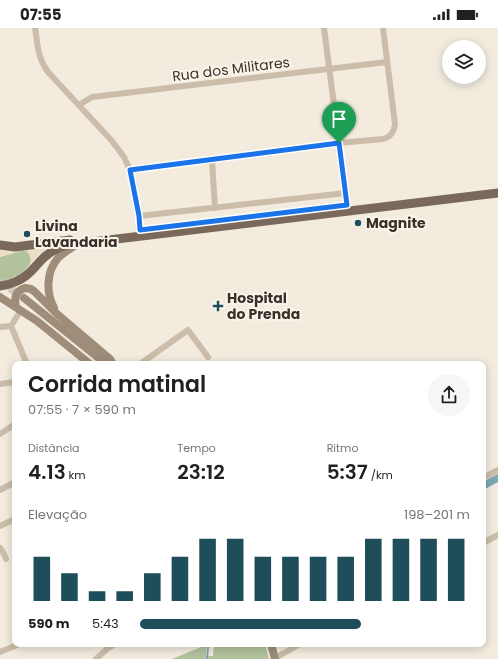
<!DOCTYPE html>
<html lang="pt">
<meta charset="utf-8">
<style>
:root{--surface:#fff;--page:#f6f6f6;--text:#202124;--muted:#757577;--accent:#1e4e5a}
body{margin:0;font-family:Poppins,sans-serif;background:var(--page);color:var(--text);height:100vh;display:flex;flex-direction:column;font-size:15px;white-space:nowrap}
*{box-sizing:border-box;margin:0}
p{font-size:13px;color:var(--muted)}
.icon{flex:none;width:22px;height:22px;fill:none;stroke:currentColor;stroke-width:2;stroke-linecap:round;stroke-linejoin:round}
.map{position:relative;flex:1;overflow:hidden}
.drawer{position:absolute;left:12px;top:333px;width:474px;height:286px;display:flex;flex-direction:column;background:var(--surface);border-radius:8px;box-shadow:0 2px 10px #0003}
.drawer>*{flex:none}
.tools{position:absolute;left:442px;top:12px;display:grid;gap:8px}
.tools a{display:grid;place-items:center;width:44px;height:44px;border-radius:50%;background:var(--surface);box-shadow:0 2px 10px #0003;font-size:20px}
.pin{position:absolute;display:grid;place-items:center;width:34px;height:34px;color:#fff;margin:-41px -17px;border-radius:50% 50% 50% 0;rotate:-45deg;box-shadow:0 0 4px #0007}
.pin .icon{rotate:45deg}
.round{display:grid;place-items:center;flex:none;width:42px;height:42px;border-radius:21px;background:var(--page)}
.head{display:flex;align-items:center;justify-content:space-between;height:68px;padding:0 16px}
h1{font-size:22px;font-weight:600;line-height:30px}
.stats{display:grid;grid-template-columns:repeat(3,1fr);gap:6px;height:68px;padding:4px 16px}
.stats div{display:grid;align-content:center}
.stats b{font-size:20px;font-weight:600}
.stats small{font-size:11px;font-weight:400}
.stats p{font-size:11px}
.chart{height:112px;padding:8px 16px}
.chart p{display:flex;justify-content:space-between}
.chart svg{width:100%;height:72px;margin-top:4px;stroke:var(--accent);stroke-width:6}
ul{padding:0 16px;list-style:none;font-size:13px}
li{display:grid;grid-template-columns:64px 48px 1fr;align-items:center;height:30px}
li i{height:10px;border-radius:5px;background:var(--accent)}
.status{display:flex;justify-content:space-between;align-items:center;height:28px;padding:0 20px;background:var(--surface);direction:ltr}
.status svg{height:11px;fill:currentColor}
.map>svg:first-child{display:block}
</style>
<div class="status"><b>07:55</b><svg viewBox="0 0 49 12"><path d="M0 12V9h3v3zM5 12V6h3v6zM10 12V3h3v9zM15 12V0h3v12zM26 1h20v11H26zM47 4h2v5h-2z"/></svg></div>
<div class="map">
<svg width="498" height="631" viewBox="0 0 498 631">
<rect width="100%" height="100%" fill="#f2ebde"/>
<path fill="#b1c29d" d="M21,223H27C29,226 31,229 31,232C31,244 9,252 0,254V229Z
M214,616H265L269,631H172L206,617V628H213Z"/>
<path fill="#eadfc5" d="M53,216L37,228L23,247L10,252L19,247L29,238L31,232L30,228L27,223H21L0,229V221Z"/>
<path fill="#7ca6b0" d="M498,446V454L483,462V454Z"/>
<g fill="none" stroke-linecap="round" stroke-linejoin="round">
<path stroke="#7ca6b0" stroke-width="2" d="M207,631L208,619L209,616"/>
<path stroke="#cdc6ba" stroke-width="8" stroke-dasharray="8 4" stroke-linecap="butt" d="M0,253L22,269"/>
<path stroke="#cbbda9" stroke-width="6" d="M35,0C38,17 37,29 48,44L112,113L124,129L130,142L132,148L139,188L140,202
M324,0L347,177
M79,77L92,69L387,34
M212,132L215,180
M130,142L339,115L383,111C391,109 394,104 395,96L383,0
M139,188L346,165
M21,282L11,298L27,336
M0,299L11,298
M140,336L188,302L208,329
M0,356L15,354
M0,406L15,396
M483,450L498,442
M0,462L15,454
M0,498L15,491
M483,515L498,507
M0,520L4,526L6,531
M0,624L17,617
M275,630L300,616
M96,631L107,621L115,616"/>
<path stroke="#9f8d7a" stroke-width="8" d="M0,269L37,293L90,336
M24,270L106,336
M16,279C14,270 15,263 25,260L31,261L35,264L57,286L110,331L113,336
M54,280C46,265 46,244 58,230C64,224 72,220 78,215
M271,616L275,631"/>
<path stroke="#7a695a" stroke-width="9" d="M0,217L15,219L70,212
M0,258C10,257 22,252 29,245C35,240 40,232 47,227C53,222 60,219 67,217L498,165"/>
</g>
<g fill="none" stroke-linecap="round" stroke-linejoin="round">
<defs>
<path id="route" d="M339,115L347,177L140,202L139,188L130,142Z"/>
</defs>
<use href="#route" stroke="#fff" stroke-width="8"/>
<use href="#route" stroke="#1a73e8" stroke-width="5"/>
</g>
<g fill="#1e4e5a" stroke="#faf5ea" stroke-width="1.5">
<circle cx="358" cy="195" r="4"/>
<circle cx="27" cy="206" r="4"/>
<path d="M216 272h4v4h4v4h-4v4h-4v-4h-4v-4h4z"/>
</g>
<g text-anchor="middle" stroke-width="4" stroke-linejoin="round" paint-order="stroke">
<g font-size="14" fill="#383029" stroke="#faf5ea">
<text transform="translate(231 41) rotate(-7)" y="5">Rua dos Militares</text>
</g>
<g font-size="14" font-weight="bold" fill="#383029" stroke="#faf5ea" text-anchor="start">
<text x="366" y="200">Magnite</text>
<text x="35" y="203">Livina<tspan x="35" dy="16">Lavandaria</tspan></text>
<text x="227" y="275">Hospital<tspan x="227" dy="16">do Prenda</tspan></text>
</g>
</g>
</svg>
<div class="tools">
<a><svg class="icon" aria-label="layers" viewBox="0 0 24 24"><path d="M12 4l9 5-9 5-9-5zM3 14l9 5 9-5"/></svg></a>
</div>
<div class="pin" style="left:339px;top:115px;background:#1e9e55"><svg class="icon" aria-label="arrive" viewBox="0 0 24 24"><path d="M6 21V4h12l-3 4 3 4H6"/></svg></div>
<section class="drawer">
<div class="head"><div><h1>Corrida matinal</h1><p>07:55 · 7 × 590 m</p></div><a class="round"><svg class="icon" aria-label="share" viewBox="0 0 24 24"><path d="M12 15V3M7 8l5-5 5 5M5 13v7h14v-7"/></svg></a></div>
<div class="stats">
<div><p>Distância</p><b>4.13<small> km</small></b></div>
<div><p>Tempo</p><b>23:12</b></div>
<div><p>Ritmo</p><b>5:37<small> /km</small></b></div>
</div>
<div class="chart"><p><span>Elevação</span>198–201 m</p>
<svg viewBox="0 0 160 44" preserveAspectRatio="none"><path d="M5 44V17M15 44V27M25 44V38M35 44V38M45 44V27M55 44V17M65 44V6M75 44V6M85 44V17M95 44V17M105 44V17M115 44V17M125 44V6M135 44V6M145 44V6M155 44V6"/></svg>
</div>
<ul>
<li><b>590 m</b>5:43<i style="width:67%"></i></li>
</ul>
</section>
</div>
